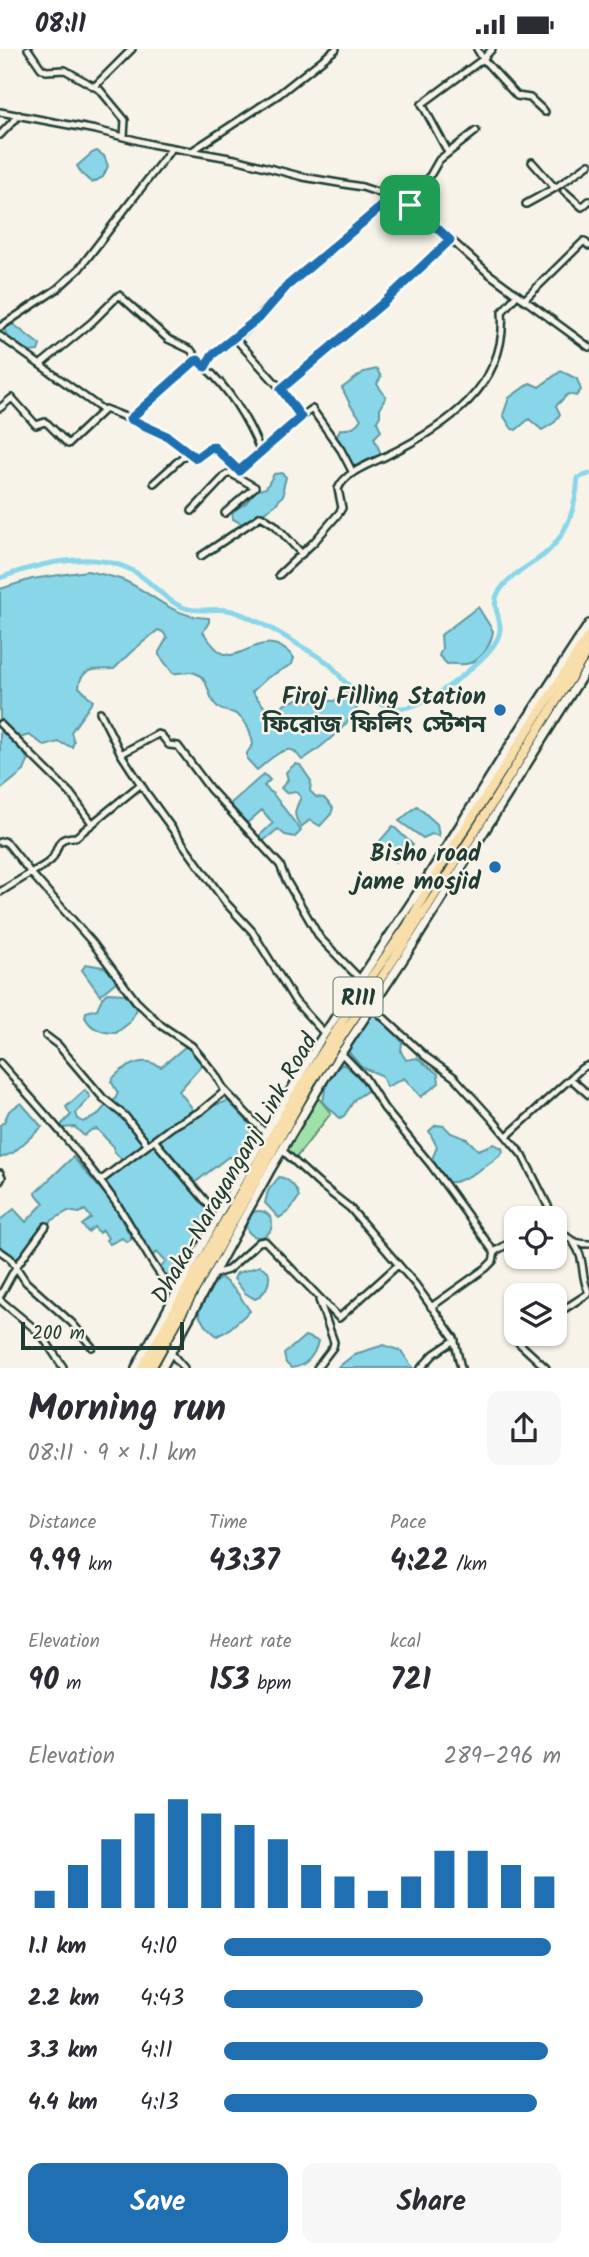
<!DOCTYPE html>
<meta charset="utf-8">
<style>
:root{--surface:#fff;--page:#f7f7f7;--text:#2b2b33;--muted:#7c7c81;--accent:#1f6fb2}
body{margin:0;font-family:Kalam,"Noto Sans Bengali",sans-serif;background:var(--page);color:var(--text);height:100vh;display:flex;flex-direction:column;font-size:26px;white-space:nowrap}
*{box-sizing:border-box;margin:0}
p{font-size:23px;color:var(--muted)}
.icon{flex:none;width:38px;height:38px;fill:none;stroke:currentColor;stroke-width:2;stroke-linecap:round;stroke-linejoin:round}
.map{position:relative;height:1319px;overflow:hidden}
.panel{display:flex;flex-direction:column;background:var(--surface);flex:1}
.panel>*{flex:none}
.controls{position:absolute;left:504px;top:1157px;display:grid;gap:14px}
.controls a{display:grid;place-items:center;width:63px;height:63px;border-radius:14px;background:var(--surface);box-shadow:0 2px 5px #0004;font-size:35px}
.scale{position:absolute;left:21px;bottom:18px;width:163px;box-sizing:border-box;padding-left:7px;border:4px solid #1f3d34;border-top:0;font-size:19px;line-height:24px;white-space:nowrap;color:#1f3d34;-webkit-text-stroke:5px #f7f3e8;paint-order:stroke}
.pin{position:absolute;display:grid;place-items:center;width:60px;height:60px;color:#fff;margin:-30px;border-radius:14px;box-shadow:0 4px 10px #0006}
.round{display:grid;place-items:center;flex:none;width:74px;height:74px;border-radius:14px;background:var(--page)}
.summary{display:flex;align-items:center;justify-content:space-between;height:119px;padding:0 28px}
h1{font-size:38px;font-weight:700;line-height:52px}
.figures{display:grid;grid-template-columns:repeat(3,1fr);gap:10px;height:119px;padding:7px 28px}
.figures div{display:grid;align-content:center}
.figures b{font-size:30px;font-weight:700}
.figures small{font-size:19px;font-weight:400}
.figures p{font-size:19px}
.chart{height:196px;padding:14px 28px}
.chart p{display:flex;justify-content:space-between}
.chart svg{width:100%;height:126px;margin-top:7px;stroke:var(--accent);stroke-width:6}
.action{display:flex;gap:14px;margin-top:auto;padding:14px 28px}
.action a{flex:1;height:80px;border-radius:14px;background:var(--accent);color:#fff;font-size:28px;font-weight:700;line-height:80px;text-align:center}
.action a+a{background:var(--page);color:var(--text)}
ul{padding:0 28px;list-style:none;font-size:23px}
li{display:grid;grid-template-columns:112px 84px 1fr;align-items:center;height:52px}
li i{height:18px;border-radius:9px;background:var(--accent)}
.status{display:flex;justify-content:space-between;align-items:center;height:49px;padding:0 35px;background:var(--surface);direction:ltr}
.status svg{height:19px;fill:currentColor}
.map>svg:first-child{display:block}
</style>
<div class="status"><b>08:11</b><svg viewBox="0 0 49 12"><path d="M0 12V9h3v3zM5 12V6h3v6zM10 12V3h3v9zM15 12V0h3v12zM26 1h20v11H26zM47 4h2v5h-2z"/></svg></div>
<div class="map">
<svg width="589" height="1319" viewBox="0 0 589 1319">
<rect width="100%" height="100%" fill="#f7f3e8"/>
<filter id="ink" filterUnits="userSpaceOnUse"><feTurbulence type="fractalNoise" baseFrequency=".0143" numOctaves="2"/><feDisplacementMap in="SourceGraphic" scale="14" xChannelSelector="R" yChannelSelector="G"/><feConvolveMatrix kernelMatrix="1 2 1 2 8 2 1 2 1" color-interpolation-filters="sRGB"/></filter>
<g filter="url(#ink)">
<path fill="#a0e0a9" stroke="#608e6e" stroke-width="2" d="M313,1042L331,1064L295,1110L280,1096Z"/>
<path fill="#8ad6e9" stroke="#5f99a1" stroke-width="2" d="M97,102L104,107L108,117L103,128L92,134L82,125L77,117L92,104Z
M13,275L40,296L38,302L28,303L9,291L4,280Z
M377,320L381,328L377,335L386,348L380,359V367L377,372L381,382L374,389L381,405L355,418L345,406L336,389L340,380C348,381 356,378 361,370L351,357L342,339L364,323Z
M561,322L577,330L581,341L576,347L568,345L556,357L560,365L555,373L542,381L529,370L516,381L512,380L503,366L509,349L530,334L539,338Z
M282,424L286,428L283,440L284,445L275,456L244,476L233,470L232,463L246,454L255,442L266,439L274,425Z
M87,522C100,525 113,527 125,532C156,546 171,568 209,569V573L203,583C208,590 214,600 222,604C242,615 265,574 294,609L292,615L267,629L252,643L271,666H274L285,655L297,650C314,655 318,651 334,652L346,644L356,648L359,652C360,668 317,702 302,711C299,708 297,704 294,702C283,696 265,715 257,721L247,710V704L253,695C251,684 246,670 234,664C226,661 221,663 215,655C207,645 209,629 195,624C188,621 181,625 173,624L159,606V603L167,589L163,583L158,581L131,603L114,620C99,621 81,616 79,638L93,652L71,683L74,693L72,698L58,693L45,697L29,686L19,689L0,669V540L32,530Z
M478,558L493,582C491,595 483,610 470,614C462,617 455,614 447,615L439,607L442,599L441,586Z
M0,679L23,701L28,712L24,722L0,741Z
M295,715L300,716L311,732L310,742L316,748L324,749L333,759L331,765L320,777L310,771L301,778C291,764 296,760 301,748L295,742L286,744L281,739L288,731L286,723Z
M264,725L270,731L264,737L273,745L301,782L295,788L285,786L278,780L263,792L259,787L273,774L262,761L247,774L230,755Z
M417,757L437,775L439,787L432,785L423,789L399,772Z
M393,777L413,796L396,813L387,805L379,793Z
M86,915L108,919L117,932L100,946L82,921Z
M107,944L125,945L137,960L129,974L116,984C103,984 91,981 85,968L86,963L97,960L102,949Z
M373,964L385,972L400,990L402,993L401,1003L406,1011L417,1009L438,1025L439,1034L421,1048L404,1029L387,1038L381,1026L361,1018L347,1001C349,995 367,968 373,964Z
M186,997L194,1004L202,1016L179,1042L192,1059L191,1062L147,1093L113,1054L118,1044L111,1032C118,1021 136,1011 149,1013C153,1014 157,1016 161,1018Z
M343,1015L357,1026L368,1039L367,1042L355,1050L344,1067L340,1069L323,1053C325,1038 329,1023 343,1015Z
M85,1041L90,1048L76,1064L78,1070L83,1073L97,1067L107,1055L124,1068L145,1096L123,1112L114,1102V1098L97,1080L91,1081L84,1087L75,1078L62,1079V1075L71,1066L66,1058Z
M228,1052L261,1086L245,1110L228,1108L193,1135L164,1100L159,1091C177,1075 205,1058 228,1052Z
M21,1054L42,1078L13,1104L0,1109V1076L4,1073L9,1062Z
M436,1076L444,1077L451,1084L467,1090L478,1101L494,1095L502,1099L503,1103C494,1113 460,1136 448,1133L432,1110L437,1098L429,1082Z
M153,1095L215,1168L192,1209L174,1234L169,1231L160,1219L166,1213L157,1203L152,1207L105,1132Z
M73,1108L111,1152L132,1190L127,1193L122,1189L110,1195L106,1191L108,1189L103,1181L99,1184L94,1178L88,1183L82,1176L91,1169L85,1161L79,1164L68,1162L43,1177L18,1212L0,1199V1171L14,1160L26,1173L44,1154L35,1144Z
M279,1128C289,1129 297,1139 299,1148L289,1162L279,1169L265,1154L268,1142Z
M246 1175a13 13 0 1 1 26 0a13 13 0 1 1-26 0Z
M260,1217L268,1222C272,1233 265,1245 255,1250L245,1244L234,1230L237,1224Z
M222,1229L236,1242L250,1262L227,1282L217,1287C211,1282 201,1273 199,1265C196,1253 211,1233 222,1229Z
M305,1287L318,1292C315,1306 306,1318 291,1319L286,1314L284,1305Z
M384,1296L401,1302L413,1319H337L355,1305Z"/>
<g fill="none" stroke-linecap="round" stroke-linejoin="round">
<path stroke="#8ad6e9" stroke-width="5" d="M0,529C40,514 98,499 138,525C155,536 165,552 185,559C200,564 217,558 232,562C259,570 295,594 321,609C331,615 336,622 343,631C356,644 381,658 399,659C423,660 458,631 476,615C485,607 499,594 500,581C501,566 489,556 500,541C511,525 530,517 545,505C567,486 576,457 578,429L589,425"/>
<defs>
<path id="street" d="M28,0L41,19L46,22L65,21L100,41L125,71L124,88
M477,0L483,10L517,47L530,49L545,63
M95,37L132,0
M0,63L96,81L151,95L235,110L303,128L362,138L395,149L421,164L488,224L589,298
M0,86L19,66
M192,102L278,46L336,0
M448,103L422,55L483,10L492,0
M532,113L555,139L589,115
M564,142L582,158L589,152
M526,155L555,139
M410,156L417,142L427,132L439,111L476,82
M524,251L584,192L589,197
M0,278L57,240L79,220L172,99
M0,287L103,361
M234,288L281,340L382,255L450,191
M41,315L92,273L119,246L168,290L191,301L198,311
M205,318C230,341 248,371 261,403
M0,359L12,349L36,376L45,373L48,375L68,395L105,360L130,370L195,312L198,311L205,318L212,306L246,281L287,237L388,152L394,150
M301,368L312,360L341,401L353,424
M130,370L167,387L189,403
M154,434L188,403L196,409L210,398L220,404L236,421
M192,462L226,426L236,421L239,422L301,368L281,340
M225,464L255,438L230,424
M201,507L261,467L275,476L302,505
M279,526L314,493L339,464L342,459L338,440C345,423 370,415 386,407C445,378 508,337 502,263L517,246
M100,663L121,705L147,745L226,854L252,882L295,952L324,984
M0,675L70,744L92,774
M121,705L158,685L161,686L169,696L178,697L210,740L280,816L286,831L320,889L361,931
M141,735L76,788C55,788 60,798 52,810C47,816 37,820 31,824L92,893L136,952L162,977L192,997L215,1025L225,1042L265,1084
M0,793L4,792L8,795L31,824L0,843
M371,957L425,1007L454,1028L492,1070L523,1107L554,1169
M46,987L58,996L103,1049L125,1067L148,1096
M341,1004L365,1029L384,1059L431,1116L494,1203L516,1190
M0,1014C39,1058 80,1103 114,1151C136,1182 150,1217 176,1245
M571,1030L589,1046
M507,1087L582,1019L589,1016
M154,1091L209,1156
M282,1101L318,1134L350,1159L415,1235L454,1289L461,1319
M0,1124L2,1128L0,1132
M100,1132L173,1077L201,1062L225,1042
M555,1170C563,1186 570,1195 589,1195
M0,1202L10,1209L26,1233L72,1274L92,1298
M214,1225L228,1221L259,1193L265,1192L339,1269L398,1216
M0,1247L16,1218L46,1177
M0,1251L41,1285L63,1318
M431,1258L486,1219L493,1212L495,1203
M555,1266L589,1244C580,1227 586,1211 574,1194
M523,1284L518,1292L519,1294L546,1319
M171,1304L184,1319
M317,1319L333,1298L334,1293L319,1251
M421,1319L434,1305L455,1291"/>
<path id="secondary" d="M136,1319L221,1161L319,993L419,842L512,693L589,575
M162,1319L269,1123L324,1030L414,894L589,616"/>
<path id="primary" d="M142,1319L292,1052L358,947L407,877L440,819L589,586
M151,1319L311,1033L406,892L589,600"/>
</defs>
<use href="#street" stroke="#1f3d34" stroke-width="10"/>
<use href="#secondary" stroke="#1f3d34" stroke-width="12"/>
<use href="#primary" stroke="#1f3d34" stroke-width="13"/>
<use href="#street" stroke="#f7f3e8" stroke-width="5"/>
<use href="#secondary" stroke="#f7f3e8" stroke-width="7"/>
<use href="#primary" stroke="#f8deab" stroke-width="8"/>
</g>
</g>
<g fill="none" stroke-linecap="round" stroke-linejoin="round" filter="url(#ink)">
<defs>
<path id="route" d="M396,149L421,164L450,191L382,255L281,340L301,368L239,422L214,398H211L196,409L167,387L130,370L195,312L198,311L205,318L212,306L261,267L287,237L388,152Z"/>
</defs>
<use href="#route" stroke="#fff" stroke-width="14"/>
<use href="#route" stroke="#1f6fb2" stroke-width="9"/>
</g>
<g fill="#1f6fb2" stroke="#f7f3e8" stroke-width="2.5">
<circle cx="500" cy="661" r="7"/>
<circle cx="495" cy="818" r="7"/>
</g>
<g text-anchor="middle" stroke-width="5" stroke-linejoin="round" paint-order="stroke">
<rect fill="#f7f3e8" stroke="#60746a" stroke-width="2" x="333.5" y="928.5" width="49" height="39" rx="5"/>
<g font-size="23" font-weight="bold" fill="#1f3d34">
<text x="358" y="956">R111</text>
</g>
<g font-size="24" font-weight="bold" fill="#1f3d34" stroke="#f7f3e8" text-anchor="end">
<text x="486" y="655">Firoj Filling Station<tspan x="486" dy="28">ফিরোজ ফিলিং স্টেশন</tspan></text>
<text x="481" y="812">Bisho road<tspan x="481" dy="28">jame mosjid</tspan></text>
</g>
<g font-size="24" fill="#1f3d34" stroke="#f7f3e8">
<text transform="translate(234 1119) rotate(-60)" y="8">Dhaka-Narayanganj Link Road</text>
</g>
</g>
</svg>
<div class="controls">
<a><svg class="icon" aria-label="locate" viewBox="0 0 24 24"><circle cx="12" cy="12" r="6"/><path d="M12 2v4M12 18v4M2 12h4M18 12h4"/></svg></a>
<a><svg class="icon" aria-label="layers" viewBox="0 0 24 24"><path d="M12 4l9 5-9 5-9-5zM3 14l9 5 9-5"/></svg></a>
</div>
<div class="scale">200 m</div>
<div class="pin" style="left:410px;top:156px;background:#1e9e55"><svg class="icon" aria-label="arrive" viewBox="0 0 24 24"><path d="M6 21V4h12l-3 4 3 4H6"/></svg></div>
</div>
<section class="panel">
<div class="summary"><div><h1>Morning run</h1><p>08:11 · 9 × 1.1 km</p></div><a class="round"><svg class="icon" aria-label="share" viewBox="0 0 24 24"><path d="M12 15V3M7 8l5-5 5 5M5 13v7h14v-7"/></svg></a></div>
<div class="figures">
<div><p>Distance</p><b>9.99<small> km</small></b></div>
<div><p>Time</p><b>43:37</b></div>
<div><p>Pace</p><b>4:22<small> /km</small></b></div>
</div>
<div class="figures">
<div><p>Elevation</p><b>90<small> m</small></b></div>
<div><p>Heart rate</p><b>153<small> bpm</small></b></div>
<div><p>kcal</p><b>721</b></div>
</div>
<div class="chart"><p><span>Elevation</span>289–296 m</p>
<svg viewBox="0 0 160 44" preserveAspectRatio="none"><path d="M5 44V38M15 44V29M25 44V20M35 44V11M45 44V6M55 44V11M65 44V15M75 44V20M85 44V29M95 44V33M105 44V38M115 44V33M125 44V24M135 44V24M145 44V29M155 44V33"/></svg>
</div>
<ul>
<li><b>1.1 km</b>4:10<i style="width:97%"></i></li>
<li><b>2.2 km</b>4:43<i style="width:59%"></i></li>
<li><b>3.3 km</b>4:11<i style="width:96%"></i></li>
<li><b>4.4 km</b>4:13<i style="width:93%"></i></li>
</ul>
<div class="action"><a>Save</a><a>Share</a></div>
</section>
